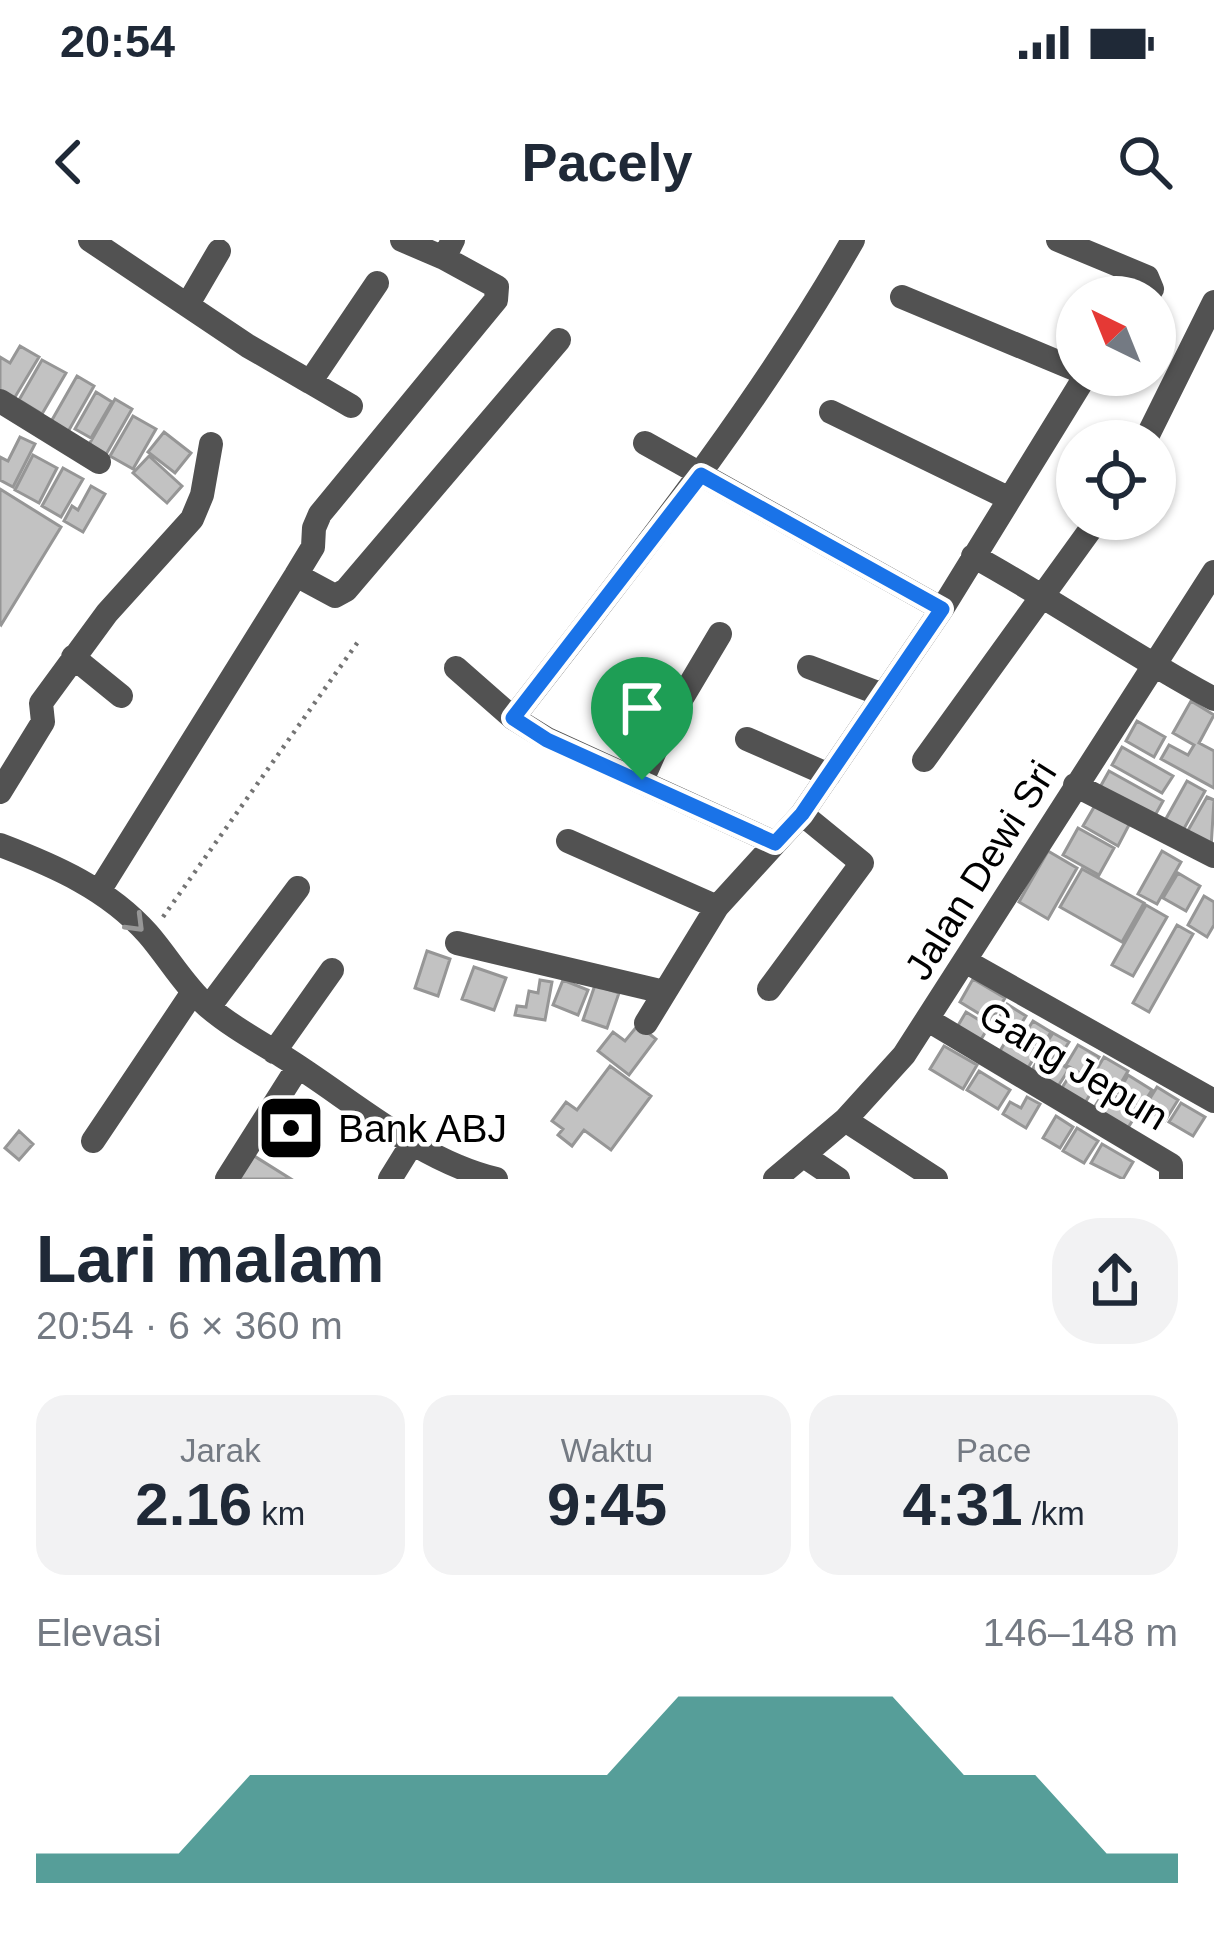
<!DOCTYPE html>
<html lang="id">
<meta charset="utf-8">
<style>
:root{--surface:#fff;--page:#f2f2f3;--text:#1f2937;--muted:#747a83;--accent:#0f766e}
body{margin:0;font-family:Helvetica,sans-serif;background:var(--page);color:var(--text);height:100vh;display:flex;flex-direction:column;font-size:45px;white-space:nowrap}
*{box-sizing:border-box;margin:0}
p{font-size:39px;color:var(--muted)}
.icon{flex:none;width:66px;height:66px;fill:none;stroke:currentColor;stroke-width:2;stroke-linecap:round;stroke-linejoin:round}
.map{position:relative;height:939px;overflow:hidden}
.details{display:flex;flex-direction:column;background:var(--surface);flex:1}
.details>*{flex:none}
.needle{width:78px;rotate:317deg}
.controls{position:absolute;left:1056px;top:36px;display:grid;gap:24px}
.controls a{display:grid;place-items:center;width:120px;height:120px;border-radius:50%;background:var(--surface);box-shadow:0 3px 9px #0004;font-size:60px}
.pin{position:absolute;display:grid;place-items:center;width:102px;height:102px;color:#fff;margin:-123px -51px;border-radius:50% 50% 50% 0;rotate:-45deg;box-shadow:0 0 12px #0007}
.pin .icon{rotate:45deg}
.round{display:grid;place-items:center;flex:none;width:126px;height:126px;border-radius:48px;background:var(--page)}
.summary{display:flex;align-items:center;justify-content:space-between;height:204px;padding:0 36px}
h1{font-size:66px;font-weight:700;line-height:90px}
.stats{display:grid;grid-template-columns:repeat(3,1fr);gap:18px;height:204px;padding:12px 36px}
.stats div{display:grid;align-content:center;border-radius:30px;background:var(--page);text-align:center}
.stats b{font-size:60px;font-weight:700}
.stats small{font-size:33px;font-weight:400}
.stats p{font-size:33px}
.chart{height:336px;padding:24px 36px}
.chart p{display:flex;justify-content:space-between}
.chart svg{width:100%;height:216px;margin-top:12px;fill:var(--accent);opacity:.7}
.status{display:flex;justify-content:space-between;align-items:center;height:84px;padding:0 60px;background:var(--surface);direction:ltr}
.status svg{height:33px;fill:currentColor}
header{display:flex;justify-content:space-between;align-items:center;height:156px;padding:0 36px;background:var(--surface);font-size:54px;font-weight:700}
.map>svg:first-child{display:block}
</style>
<div class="status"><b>20:54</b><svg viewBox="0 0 49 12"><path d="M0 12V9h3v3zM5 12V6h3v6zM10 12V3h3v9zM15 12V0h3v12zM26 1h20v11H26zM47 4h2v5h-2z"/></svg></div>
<header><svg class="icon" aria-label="back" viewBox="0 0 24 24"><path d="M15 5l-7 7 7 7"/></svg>Pacely<svg class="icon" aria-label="search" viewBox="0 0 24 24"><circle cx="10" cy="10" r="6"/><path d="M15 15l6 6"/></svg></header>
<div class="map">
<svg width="1214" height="939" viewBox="0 0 1214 939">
<rect width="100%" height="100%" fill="#fff"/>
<path fill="#c2c2c2" stroke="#969696" stroke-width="3" d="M20,106L39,117L12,162L0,155V117L10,123Z
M42,120L66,133L42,174L19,160Z
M77,136L94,146L65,197L48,187Z
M96,152L112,162L91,198L75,189Z
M115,159L132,169L104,218L87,208Z
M133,176L156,189L133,229L110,216Z
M164,192L191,213L175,233L148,212Z
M20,197L35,204L13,247L0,240V217L8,221Z
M33,215L57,228L39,263L15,250Z
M149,216L182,246L167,263L133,233Z
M63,228L83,239L61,277L42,266Z
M91,246L105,254L83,292L64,281L72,266L78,270Z
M0,249L61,287L1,385L0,384Z
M1191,461L1214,475L1199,503L1214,511V548L1161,519L1169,505L1188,515L1194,505L1173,493Z
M1137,481L1165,497L1154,517L1126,501Z
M1122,507L1173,536L1162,553L1112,525Z
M1109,531L1163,561L1153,579L1099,549Z
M1187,541L1205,551L1181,594L1163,584Z
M1207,557L1214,560L1211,608L1186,594Z
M1097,562L1131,581L1118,606L1083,586Z
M1078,588L1114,608L1099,635L1063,615Z
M1048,611L1077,628L1048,679L1019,662Z
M1162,611L1181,622L1157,664L1138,654Z
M1082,629L1144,663L1122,702L1060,667Z
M1178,633L1200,646L1186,671L1163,658Z
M1204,656L1214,662V685L1207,697L1188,685Z
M1146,665L1167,677L1133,736L1112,725Z
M1177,685L1193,694L1149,772L1133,763Z
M427,711L450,719L438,756L415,748Z
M474,727L506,738L494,770L462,759Z
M973,739L1005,758L991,781L960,762Z
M540,740L552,742L545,780L515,775L517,766L526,767L529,751L538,753Z
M563,740L588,750L578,775L553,765Z
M595,745L619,753L607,788L583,780Z
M1007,764L1026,776L1016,792L997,781Z
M966,772L989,786L976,808L953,794Z
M1033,781L1051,792L1041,808L1023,797Z
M638,785L656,799L629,835L598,811L613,792L625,801Z
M1053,793L1069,802L1058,819L1042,810Z
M1010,794L1038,811L1025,833L997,816Z
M1078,805L1099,817L1087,837L1066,825Z
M944,806L977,825L963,849L930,829Z
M1042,813L1069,829L1055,851L1029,835Z
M1104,817L1128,831L1115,853L1091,839Z
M610,826L651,856L611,910L584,890L572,906L558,895L563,889L552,881L566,862L577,870Z
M979,831L1010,850L998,869L967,850Z
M1072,832L1095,846L1082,868L1058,854Z
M1128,835L1152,850L1141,867L1118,853Z
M1157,847L1178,860L1165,881L1144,868Z
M1105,850L1139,870L1126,891L1092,871Z
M1027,857L1040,864L1026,888L1003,874L1010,862L1021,868Z
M1181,863L1205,877L1193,896L1169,882Z
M1056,876L1073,887L1060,908L1043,898Z
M1077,888L1098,901L1084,923L1063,911Z
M19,891L33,904L19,920L5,908Z
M1102,904L1133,922L1123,939L1091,923Z
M251,914L291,939H235Z"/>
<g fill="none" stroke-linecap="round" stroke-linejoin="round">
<path stroke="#747474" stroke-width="4.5" stroke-dasharray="3 6" stroke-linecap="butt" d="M163,677L360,399"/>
<path stroke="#525252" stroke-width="24" d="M90,0L248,106L310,142L377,43
M402,0L444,18
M1058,0L1147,37L1152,49L1146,57
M902,57L1077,130
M188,64L219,11
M310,142L351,166
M0,161L99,222
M831,172L1008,258
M1145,201L1214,62
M645,203L942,369
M973,316C1055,361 1132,415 1214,459
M296,335L313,307L314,288L320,274L496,60L497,47L444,18L453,0
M73,417L121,456
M809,427L883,455
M456,428L513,478L547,499L775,603
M513,478C633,323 756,170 853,0
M747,499L829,535
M924,520L1098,279
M642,540L670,478L720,394
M1075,545L1214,616
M0,552L43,482L41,463L107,373L192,279L202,255L211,204
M568,601L717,667
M0,605C55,626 108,649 148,694C168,717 183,744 206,765C229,785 256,800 282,816C350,858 417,920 496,939
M99,651L296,335L335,356L346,350L559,100
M457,703L664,752
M965,721L1214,861
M769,749L862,623L802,574
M209,767L298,648
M928,780L1171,925V939
M646,783L717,667L802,574L942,369L1086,135
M274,812L332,730
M845,880L936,939
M93,901L193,752
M804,916L838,939
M227,939L298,827
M390,939L413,902
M775,939L845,880L904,815L1214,332"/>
</g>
<defs><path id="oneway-chevron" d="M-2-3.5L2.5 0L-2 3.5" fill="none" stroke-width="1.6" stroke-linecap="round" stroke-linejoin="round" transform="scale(3)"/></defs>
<use stroke="#979797" href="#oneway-chevron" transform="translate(136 684) rotate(45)"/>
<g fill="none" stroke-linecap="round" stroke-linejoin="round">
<defs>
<path id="route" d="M701,235L942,369L802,574L775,603L547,500L513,478Z"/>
</defs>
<use href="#route" stroke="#fff" stroke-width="24"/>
<use href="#route" stroke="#1a73e8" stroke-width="15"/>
</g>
<defs>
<symbol id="bank-square" viewBox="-11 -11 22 22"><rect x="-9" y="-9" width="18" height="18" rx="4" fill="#000" stroke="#fff"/><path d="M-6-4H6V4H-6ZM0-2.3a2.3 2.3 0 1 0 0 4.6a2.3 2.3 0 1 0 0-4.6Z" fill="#fff"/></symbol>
</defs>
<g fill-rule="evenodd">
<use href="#bank-square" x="253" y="850" width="76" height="76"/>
</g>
<g text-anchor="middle" stroke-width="9" stroke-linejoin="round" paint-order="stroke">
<g font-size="39" fill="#000" stroke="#fff">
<text transform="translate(980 630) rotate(-58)" y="14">Jalan Dewi Sri</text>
<text transform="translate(1074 825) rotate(31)" y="14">Gang Jepun</text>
</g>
<g font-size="39" fill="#000" stroke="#fff" text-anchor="start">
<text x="338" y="902">Bank ABJ</text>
</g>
</g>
</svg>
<div class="controls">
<a><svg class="needle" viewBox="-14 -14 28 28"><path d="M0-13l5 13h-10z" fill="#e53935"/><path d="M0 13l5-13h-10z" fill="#747a83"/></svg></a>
<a><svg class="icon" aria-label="locate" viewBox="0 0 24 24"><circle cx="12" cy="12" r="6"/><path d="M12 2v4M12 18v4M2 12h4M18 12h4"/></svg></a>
</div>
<div class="pin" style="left:642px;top:540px;background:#1e9e55"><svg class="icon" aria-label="arrive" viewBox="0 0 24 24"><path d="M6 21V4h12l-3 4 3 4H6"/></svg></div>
</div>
<section class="details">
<div class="summary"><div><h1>Lari malam</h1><p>20:54 · 6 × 360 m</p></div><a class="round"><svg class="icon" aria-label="share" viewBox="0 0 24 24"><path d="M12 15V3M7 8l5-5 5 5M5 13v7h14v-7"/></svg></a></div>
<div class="stats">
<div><p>Jarak</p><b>2.16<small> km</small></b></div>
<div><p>Waktu</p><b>9:45</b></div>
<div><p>Pace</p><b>4:31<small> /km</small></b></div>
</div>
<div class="chart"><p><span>Elevasi</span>146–148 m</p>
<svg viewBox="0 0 160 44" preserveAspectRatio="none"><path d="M0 44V38L10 38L20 38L30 22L40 22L50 22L60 22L70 22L80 22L90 6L100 6L110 6L120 6L130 22L140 22L150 38L160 38V44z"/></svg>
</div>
</section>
